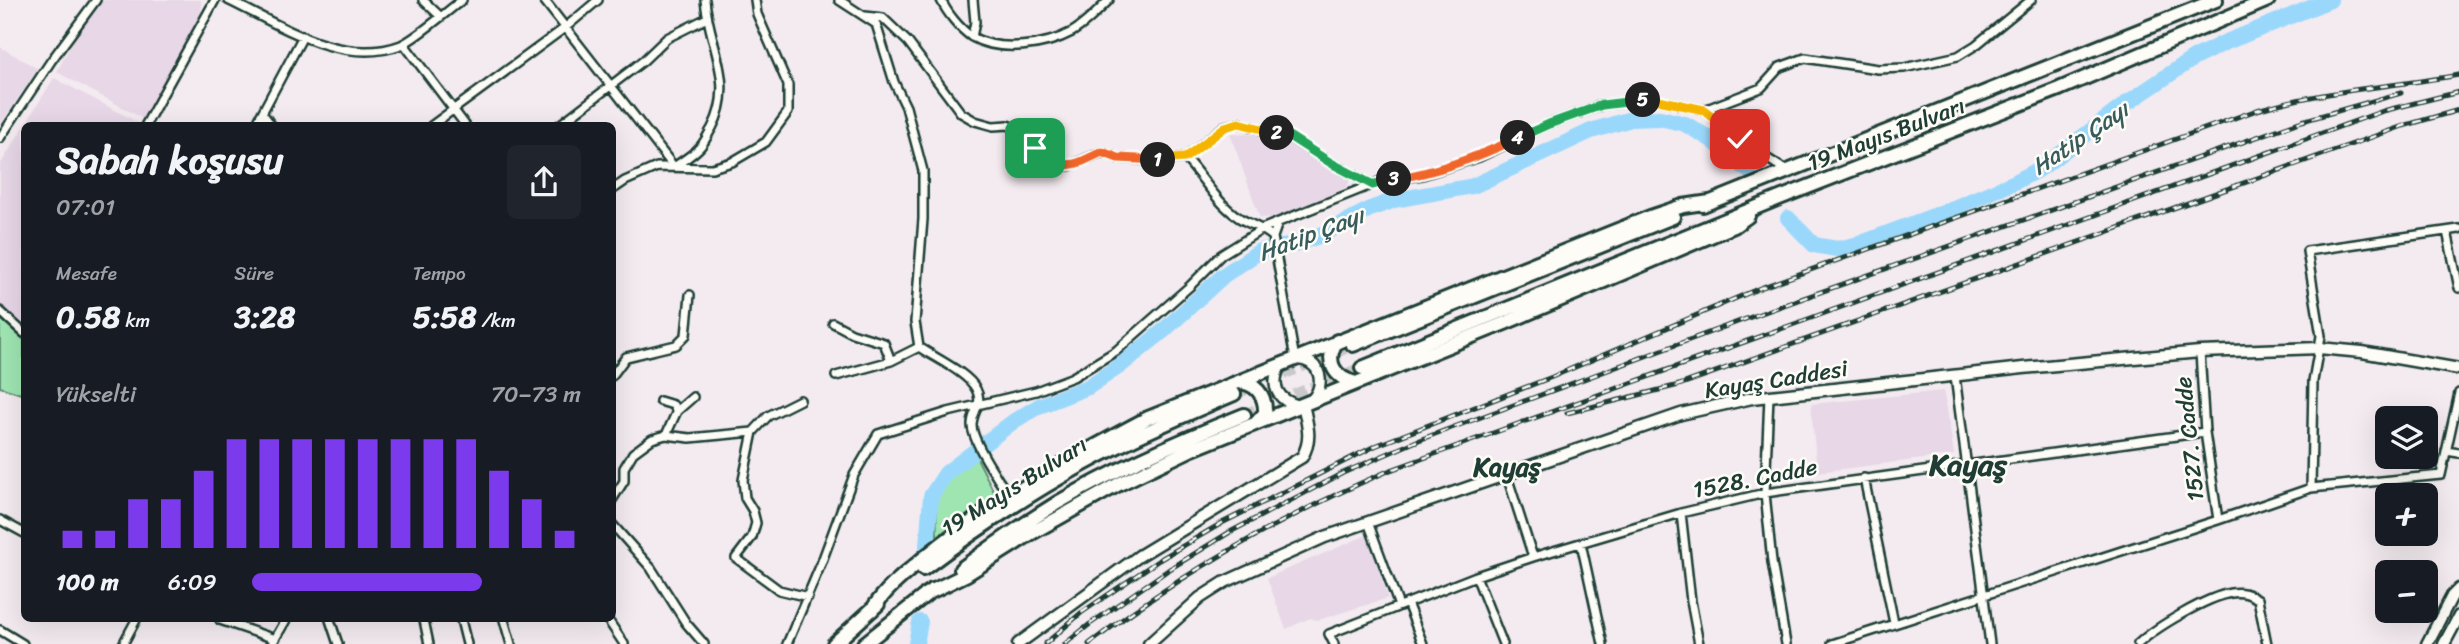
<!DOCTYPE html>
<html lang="tr">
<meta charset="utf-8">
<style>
:root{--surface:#171b24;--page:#20242c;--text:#f1f3f6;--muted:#9ea1a6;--accent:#7c3aed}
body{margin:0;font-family:Sriracha,sans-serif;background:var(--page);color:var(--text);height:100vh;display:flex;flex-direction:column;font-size:26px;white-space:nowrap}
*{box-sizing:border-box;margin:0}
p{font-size:23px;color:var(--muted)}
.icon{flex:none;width:38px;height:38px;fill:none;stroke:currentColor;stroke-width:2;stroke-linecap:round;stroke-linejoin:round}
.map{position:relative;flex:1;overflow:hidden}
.panel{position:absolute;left:21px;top:122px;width:595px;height:500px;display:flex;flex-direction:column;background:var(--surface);border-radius:10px;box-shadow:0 7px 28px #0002}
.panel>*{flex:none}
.fabs{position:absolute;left:2375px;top:406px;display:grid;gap:14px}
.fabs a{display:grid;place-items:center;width:63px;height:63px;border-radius:10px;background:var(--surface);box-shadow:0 7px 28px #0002;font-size:35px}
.pin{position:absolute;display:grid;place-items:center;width:60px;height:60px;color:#fff;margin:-30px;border-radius:14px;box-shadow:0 4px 10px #0006}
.km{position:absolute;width:35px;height:35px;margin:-18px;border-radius:50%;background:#222;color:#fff;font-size:19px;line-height:35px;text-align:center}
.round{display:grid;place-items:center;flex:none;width:74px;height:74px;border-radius:10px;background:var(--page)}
.head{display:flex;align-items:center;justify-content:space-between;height:119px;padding:0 35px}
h1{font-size:38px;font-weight:700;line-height:52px}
.figures{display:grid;grid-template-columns:repeat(3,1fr);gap:10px;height:119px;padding:7px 35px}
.figures div{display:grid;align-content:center}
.figures b{font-size:30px;font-weight:700}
.figures small{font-size:19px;font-weight:400}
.figures p{font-size:19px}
.chart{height:196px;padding:14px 35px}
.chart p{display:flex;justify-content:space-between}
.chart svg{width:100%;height:126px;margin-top:7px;stroke:var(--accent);stroke-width:6}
ul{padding:0 35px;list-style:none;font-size:23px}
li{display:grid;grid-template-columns:112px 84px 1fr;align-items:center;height:52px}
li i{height:18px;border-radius:9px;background:var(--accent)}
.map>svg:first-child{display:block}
</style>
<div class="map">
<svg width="2459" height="644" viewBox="0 0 2459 644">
<rect width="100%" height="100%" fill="#f3ebf0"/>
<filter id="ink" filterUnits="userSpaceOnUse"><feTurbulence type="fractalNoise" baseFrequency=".0143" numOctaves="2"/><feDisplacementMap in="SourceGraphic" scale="14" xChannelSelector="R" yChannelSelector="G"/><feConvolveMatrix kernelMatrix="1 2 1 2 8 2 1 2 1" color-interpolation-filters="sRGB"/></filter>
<g filter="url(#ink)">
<path fill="#e7d7e7" d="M99,0H201V15L144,119L57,72L78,30Z
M0,47L38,69L0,125Z
M54,78L141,124L140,126H24V326L0,306V165Z
M1230,133L1268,135L1303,151L1350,180L1347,187L1276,217L1260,218Z
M1944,391L1954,455L1817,472L1811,404Z
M1367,535L1388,598L1318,620L1310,618L1286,629L1267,578Z"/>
<path fill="#9fe5b2" stroke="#5f9173" stroke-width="2" d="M0,318L24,340V395L0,387Z
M975,454L996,496L937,536L936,496L947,477Z"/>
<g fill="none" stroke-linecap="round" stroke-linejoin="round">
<path stroke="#9ad8fb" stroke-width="16" d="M1788,218L1814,245L1837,249L1859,244L1944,212L2015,182L2043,167L2127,103L2194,58L2224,43L2330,0
M927,546L931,496L946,473L1014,421L1039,406L1088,387L1121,365L1162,332L1224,275L1260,251L1293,245L1319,236L1370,209L1395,200L1473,186L1591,131L1631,119L1660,118L1685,124L1712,140L1749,171
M916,644L920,622"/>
<path stroke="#c9c8ca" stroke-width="12" stroke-dasharray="12 6" stroke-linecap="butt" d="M1234,394L1353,345
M1244,415L1362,368"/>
<defs>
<path id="street" d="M228,0C280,25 342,67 401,45C417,38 446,12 462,0
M423,0L440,16
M544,0L674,167C682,161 693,155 700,147C705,142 708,134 712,128C736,83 709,46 705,0
M839,0L876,24L894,82L906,107L923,171V219L915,322L919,347C935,358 968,373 976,389C984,404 972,411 972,425C972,441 1000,483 1010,497
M941,0C947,13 960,29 972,37C1000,53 1046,46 1072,32C1086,24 1098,11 1109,0
M865,16L883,18L908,42L961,113L975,121L993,126L1008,125L1016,129L1035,148L1058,163L1069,166L1102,152L1118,158L1159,161L1185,158L1225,126L1239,123L1289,137L1331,163L1373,185
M972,37L975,22L973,0
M404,44L466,126
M1704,110L1761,88L1780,67L1805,58L1878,69L1904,68L1958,56L1976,45L2031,0
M262,113L272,126
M145,126L215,0
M255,126L303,36
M431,126L566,27L598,0
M558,126L643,61L667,38L707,18
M0,138L51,61L96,0
M1185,158C1203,177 1216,202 1238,217C1250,225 1262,227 1273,237
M612,190L625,181L657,167L712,168L732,162L766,142L788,112V85L757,14L755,0
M1278,223L1273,237L1295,359
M2447,231L2459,288
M0,311L24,333
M833,323L852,333L884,343L891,361
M2200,352L2205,432L2218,520
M612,376L626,357L676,345L686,335L690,295
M836,376L891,361L919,347
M1955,376L1990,644
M1769,396L1765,493L1772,562L1786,644
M800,400L768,416L753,432L743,480L745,498L753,511L756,523L752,537L736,558L779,590L808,597
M660,401L673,405L677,411
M666,435L677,411L693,397
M2446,451L2459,453
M1506,473L1533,557
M1864,478L1894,623
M2311,488L2313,381L2321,336L2307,251L2459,229
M612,500L624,481V468L633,453L652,439L666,435L690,438L753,432
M1681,513L1691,601L1699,644
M0,520L24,533
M1368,522L1399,606
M612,524L651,568L686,623L704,644
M1581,543L1603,644
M1476,576L1503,644
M1407,603L1423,644
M220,620L275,639
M330,620L338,644
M424,620L429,644
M461,620L467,644
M504,620L511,644
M608,620L624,644
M0,630L23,644
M123,644L136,620
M272,644L286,620
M787,644L821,564L854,475L878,434L948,412L1036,391L1073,377L1116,351L1190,286L1221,255L1264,228L1381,181L1422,175L1479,157L1549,124L1602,105L1654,99L1704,110L1754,150L1787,171
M1334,644L1329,634L1476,576L1533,557L1681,513L1765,493L2205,432
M1832,644L2218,520L2311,488L2441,475L2459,393
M2138,644C2156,627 2207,597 2231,593C2242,591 2249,594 2258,599L2267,644"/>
<path id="secondary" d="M1297,359C1321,360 1326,384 1312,400
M1281,364C1269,385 1277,400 1299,406
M1018,644L1139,556L1302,457C1313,439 1307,424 1303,404
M1149,644L1200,598L1225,582L1325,537L1681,414L1752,398L2023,368L2200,352L2319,348L2362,352L2459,369
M2427,644L2452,596L2459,589
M2444,644L2459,616"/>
<path id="highway" d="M1703,205L2216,0
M1337,341C1324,361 1334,378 1356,383
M1353,345L1673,217
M1362,368L1777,199L2059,89L2268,0
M1237,382C1255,382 1266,395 1265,413L1256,423
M923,569C995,515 1073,465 1156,428C1182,416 1208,405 1234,394
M961,569C992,546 1025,523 1059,502C1117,468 1181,440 1244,415
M926,594L967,574L1030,534L1119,484L1190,450L1505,323L1734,226L1748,216
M872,610C886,588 906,573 925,557C994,501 1070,459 1148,418L1650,217L1683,206L1710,202
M834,644L878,604
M864,644L932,590"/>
</defs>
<use href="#street" stroke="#1f3d34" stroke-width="12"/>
<use href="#secondary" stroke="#1f3d34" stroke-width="15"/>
<use href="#highway" stroke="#1f3d34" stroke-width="18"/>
<use href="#street" stroke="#fdfcf7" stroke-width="7"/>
<use href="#secondary" stroke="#fdfcf7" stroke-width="10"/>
<use href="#highway" stroke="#fdfcf7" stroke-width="12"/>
<defs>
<path id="rail" d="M1567,413L1679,385L2403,126L2459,110
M1045,644L1081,613L1159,560L1222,523L1375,446L1552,377L1760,288L2257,110C2323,90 2391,87 2459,75
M1065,644L1090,624L1168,570L1230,532L1343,473L1419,440L1770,310L2302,121L2401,93
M1089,644C1181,573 1282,517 1388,471L2383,111L2459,92"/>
</defs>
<use href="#rail" stroke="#1f3d34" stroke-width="5"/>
<use href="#rail" stroke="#fdfcf7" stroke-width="2.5" stroke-dasharray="8" stroke-linecap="butt"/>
</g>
</g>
<g fill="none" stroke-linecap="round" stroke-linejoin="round" filter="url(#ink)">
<defs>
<path id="split-1" d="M1035,148C1067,170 1067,169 1102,152L1118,158L1158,160"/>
<path id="split-2" d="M1158,160L1185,158L1225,127L1239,123L1277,133"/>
<path id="split-3" d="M1277,133L1289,136L1331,163L1373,185L1394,179"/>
<path id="split-4" d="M1394,179C1438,172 1478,157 1518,138"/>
<path id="split-5" d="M1518,138L1549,124L1602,105L1643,100"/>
<path id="split-6" d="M1643,100L1654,99L1704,110L1740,139"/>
</defs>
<use href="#split-1" stroke="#fff" stroke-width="14"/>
<use href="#split-2" stroke="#fff" stroke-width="14"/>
<use href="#split-3" stroke="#fff" stroke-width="14"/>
<use href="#split-4" stroke="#fff" stroke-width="14"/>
<use href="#split-5" stroke="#fff" stroke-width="14"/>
<use href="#split-6" stroke="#fff" stroke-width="14"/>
<use href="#split-1" stroke="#f0652b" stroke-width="9"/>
<use href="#split-2" stroke="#f5b400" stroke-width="9"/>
<use href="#split-3" stroke="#22a559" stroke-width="9"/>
<use href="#split-4" stroke="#f0652b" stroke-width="9"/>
<use href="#split-5" stroke="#22a559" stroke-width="9"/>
<use href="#split-6" stroke="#f5b400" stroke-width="9"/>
</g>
<g text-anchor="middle" stroke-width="5" stroke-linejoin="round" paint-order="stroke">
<g font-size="23" fill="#1f3d34" stroke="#fdfcf7">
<text transform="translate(1886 134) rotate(-21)" y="8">19 Mayıs Bulvarı</text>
<text transform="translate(1776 379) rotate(-9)" y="8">Kayaş Caddesi</text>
<text transform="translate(2189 439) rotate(-96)" y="8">1527. Cadde</text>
<text transform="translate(1755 478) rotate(-11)" y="8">1528. Cadde</text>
<text transform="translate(1014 486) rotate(-32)" y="8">19 Mayıs Bulvarı</text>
</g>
<g font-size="24" font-style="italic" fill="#385c5c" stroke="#fdfcf7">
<text transform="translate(2080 138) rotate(-34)" y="8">Hatip Çayı</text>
<text transform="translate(1311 234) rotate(-21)" y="8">Hatip Çayı</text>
</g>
<g font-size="26" font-weight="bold" fill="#1f3d34" stroke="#fdfcf7">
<text x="1507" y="476">Kayaş</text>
</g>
<g font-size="30" font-weight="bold" fill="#1f3d34" stroke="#fdfcf7">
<text x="1968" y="475">Kayaş</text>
</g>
</g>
</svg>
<div class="fabs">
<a><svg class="icon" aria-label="layers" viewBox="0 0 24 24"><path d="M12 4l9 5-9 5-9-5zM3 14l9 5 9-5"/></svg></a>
<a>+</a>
<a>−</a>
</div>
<div class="pin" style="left:1035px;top:148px;background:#1e9e55"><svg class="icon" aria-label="arrive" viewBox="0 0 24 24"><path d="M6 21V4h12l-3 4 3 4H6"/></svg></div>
<div class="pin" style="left:1740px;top:139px;background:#d93025"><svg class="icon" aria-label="check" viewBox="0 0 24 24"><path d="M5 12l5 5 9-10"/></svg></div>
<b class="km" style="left:1158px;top:160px">1</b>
<b class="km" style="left:1277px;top:133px">2</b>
<b class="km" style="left:1394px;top:179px">3</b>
<b class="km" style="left:1518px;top:138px">4</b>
<b class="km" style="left:1643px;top:100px">5</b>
<section class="panel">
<div class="head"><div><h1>Sabah koşusu</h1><p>07:01</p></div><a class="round"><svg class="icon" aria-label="share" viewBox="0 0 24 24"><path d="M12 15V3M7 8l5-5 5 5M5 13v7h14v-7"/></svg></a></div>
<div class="figures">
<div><p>Mesafe</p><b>0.58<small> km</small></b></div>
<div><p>Süre</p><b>3:28</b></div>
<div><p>Tempo</p><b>5:58<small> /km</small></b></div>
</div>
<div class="chart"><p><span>Yükselti</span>70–73 m</p>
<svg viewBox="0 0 160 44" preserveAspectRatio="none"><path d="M5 44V38M15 44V38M25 44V27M35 44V27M45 44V17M55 44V6M65 44V6M75 44V6M85 44V6M95 44V6M105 44V6M115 44V6M125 44V6M135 44V17M145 44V27M155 44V38"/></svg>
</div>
<ul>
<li><b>100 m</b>6:09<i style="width:70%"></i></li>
</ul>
</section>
</div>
